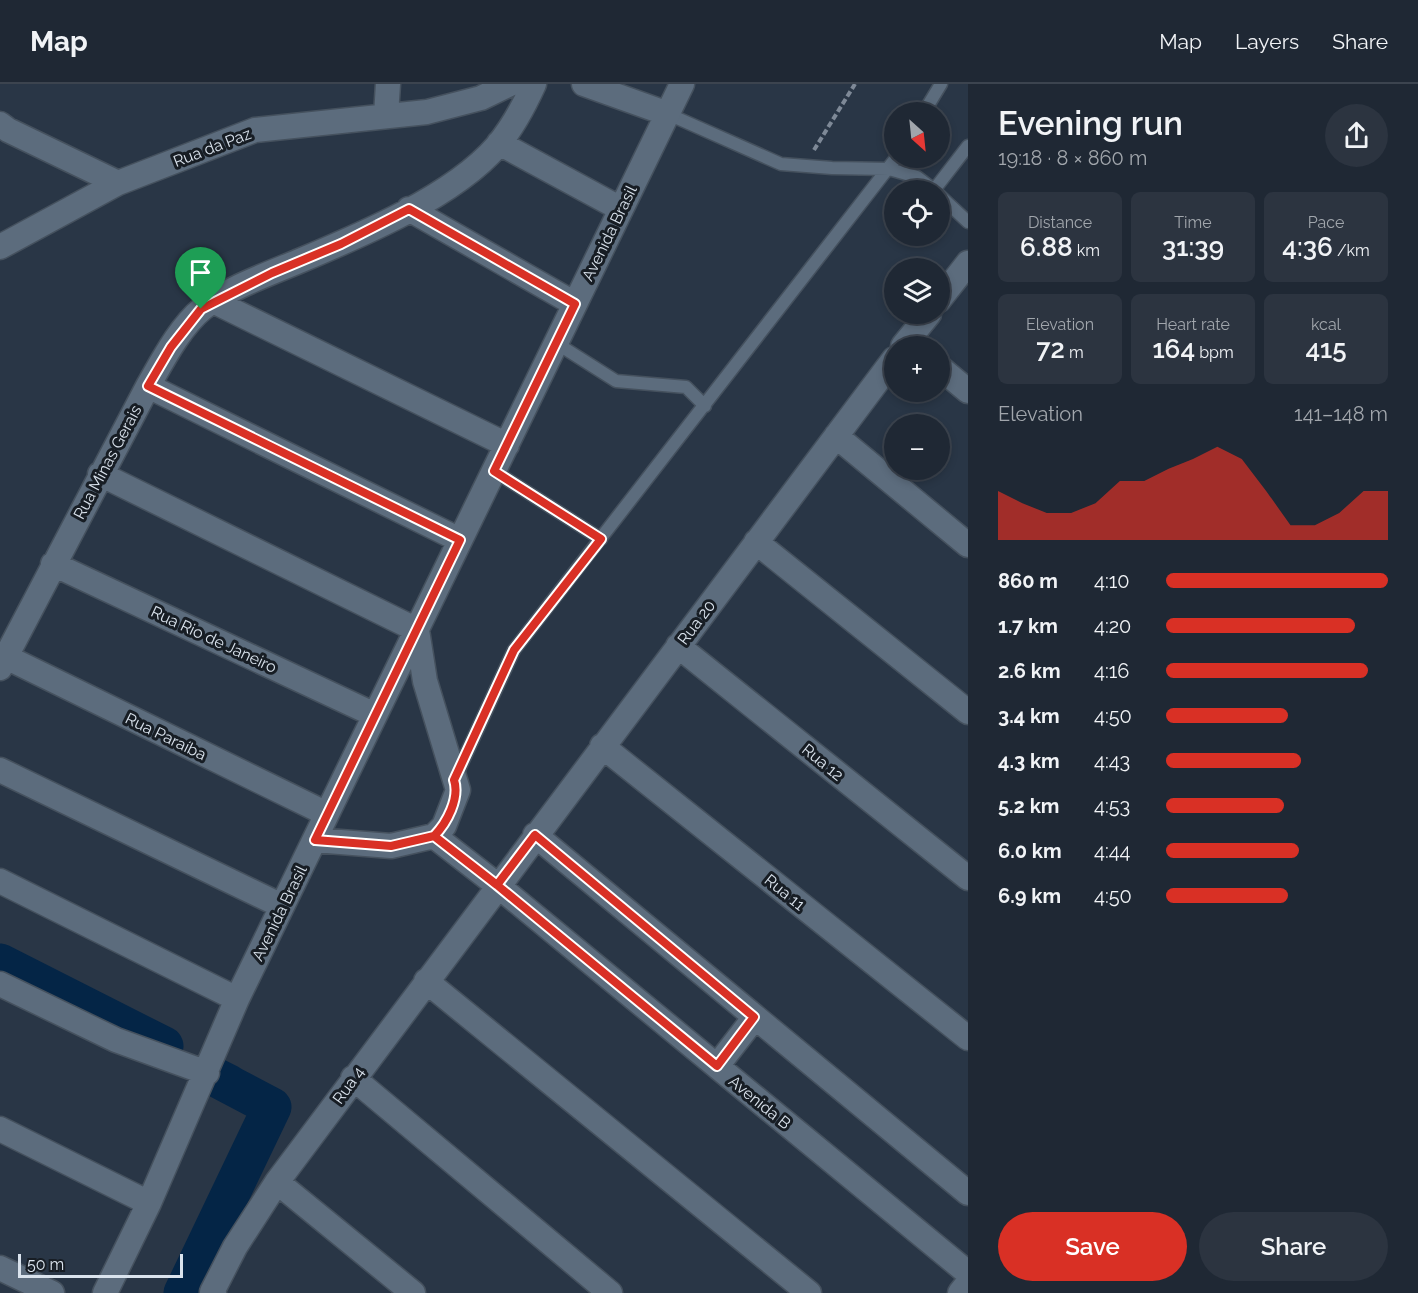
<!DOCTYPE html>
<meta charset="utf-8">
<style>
:root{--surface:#1f2834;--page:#2c3440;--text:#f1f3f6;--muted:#a1a6ac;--line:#3c444f;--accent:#d93025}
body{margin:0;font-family:Raleway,sans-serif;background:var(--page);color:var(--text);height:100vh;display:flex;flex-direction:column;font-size:22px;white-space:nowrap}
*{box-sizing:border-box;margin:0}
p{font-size:20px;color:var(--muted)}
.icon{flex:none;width:33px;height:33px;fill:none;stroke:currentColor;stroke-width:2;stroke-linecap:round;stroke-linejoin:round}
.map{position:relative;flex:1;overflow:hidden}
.side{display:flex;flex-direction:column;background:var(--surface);width:450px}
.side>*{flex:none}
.needle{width:39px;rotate:153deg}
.buttons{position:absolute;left:884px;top:18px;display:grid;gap:12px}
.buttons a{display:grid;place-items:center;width:66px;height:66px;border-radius:50%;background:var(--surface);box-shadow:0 3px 9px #0003,0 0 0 2px var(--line);font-size:30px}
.scale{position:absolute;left:18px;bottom:15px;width:165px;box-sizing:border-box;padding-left:6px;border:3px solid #dae3ed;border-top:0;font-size:16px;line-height:21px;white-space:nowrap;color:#dae3ed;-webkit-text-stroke:4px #171d24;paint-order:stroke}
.pin{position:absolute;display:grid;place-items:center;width:51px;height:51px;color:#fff;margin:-62px -26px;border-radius:50% 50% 50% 0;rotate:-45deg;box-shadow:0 0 6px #0007}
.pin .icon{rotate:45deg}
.round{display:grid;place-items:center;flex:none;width:63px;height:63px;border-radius:32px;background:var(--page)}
.head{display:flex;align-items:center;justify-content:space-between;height:102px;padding:0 30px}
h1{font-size:33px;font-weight:600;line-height:45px}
.figures{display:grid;grid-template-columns:repeat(3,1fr);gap:9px;height:102px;padding:6px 30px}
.figures div{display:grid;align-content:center;border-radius:9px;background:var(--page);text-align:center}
.figures b{font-size:26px;font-weight:600}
.figures small{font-size:16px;font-weight:400}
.figures p{font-size:16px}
.chart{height:168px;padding:12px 30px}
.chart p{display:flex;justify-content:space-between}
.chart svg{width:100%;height:108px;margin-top:6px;fill:var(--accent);opacity:.7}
.button{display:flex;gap:12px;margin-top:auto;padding:12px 30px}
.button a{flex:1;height:69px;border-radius:36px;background:var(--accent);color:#fff;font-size:24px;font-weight:600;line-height:69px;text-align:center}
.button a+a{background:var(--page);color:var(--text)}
ul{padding:0 30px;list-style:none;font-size:20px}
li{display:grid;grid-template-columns:96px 72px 1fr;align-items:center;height:45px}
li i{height:15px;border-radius:8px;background:var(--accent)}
header{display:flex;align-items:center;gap:36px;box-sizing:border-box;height:84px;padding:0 30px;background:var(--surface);border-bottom:2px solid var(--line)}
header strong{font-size:28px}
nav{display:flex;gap:33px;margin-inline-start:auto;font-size:21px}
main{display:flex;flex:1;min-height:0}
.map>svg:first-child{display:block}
</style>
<header>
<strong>Map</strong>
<nav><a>Map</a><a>Layers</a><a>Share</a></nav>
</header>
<main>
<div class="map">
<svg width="968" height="1209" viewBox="0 0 968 1209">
<rect width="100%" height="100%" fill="#293646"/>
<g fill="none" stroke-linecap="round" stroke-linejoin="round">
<path stroke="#042546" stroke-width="39" d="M0,879L164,962
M183,1209L272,1023L211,991L229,1000"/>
<defs>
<path id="service" d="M924,28L941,0
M668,30L781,80L832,84L889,85L917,93L934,106
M934,106L968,62
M939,111L968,138
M556,259L616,297L686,303L705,322
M494,387L601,455
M456,692L514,566L896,74"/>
<path id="minor" d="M584,0L668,30
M386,31L388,0
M0,40L8,46L118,99
M499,59L621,125
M409,125L575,220
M0,163L118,99L255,46L427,28L481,14L510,0
M939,216L968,179
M213,217L507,361
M903,262L929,230
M939,283L968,307
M148,302L460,456
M836,352L968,461
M100,390L417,546L425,597L458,706L444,742L434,752L391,762L315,756
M756,458L968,628
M53,480L375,631
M678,562L968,794
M6,573L327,730
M0,584L148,302C163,276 179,244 203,224C227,205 268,190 297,178C359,152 453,113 497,62C513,43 524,22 534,0
M602,662L968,954
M0,686L282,822
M535,751L968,1109
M434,752L497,801L968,1189
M0,797L237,915
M426,897L809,1209
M0,900L116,956L207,989
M717,982L755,933
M353,994L610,1209
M0,1045L149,1119
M277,1098L413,1209
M0,1184L52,1209
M105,1209L149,1119L237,915L682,0
M214,1209L212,1208L235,1163L277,1098L894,275
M960,1209L968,1199"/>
</defs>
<use href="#service" stroke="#45515e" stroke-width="15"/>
<use href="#minor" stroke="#45515e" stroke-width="27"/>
<path stroke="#7e8997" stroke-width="4" stroke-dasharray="6 3" stroke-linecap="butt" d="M814,66L855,0"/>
<use href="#service" stroke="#5c6c7d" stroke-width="12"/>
<use href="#minor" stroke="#5c6c7d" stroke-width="24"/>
</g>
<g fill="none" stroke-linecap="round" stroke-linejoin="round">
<defs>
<path id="route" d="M201,225L171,263L148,302L460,456L315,756L391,762L434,752L497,801L717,982L754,933L535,751L497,801L434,752C447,739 460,714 454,696L514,566L601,455L494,387L575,220L409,125L341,160L272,189L201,225"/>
</defs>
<use href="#route" stroke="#fff" stroke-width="12"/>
<use href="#route" stroke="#d93025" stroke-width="8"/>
</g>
<g text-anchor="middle" stroke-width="6" stroke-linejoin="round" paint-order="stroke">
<g font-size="16" fill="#dae3ed" stroke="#171d24">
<text transform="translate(212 63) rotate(-21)" y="6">Rua da Paz</text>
<text transform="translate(609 149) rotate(-64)" y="6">Avenida Brasil</text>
<text transform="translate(107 378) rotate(-62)" y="6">Rua Minas Gerais</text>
<text transform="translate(696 538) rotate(-53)" y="6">Rua 20</text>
<text transform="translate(214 555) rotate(25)" y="6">Rua Rio de Janeiro</text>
<text transform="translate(166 652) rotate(26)" y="6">Rua Paraíba</text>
<text transform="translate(823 678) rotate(39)" y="6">Rua 12</text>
<text transform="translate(785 808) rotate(39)" y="6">Rua 11</text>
<text transform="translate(279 829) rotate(-64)" y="6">Avenida Brasil</text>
<text transform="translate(348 1001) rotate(-54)" y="6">Rua 4</text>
<text transform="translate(760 1018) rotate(39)" y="6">Avenida B</text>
</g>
</g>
</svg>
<div class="buttons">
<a><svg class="needle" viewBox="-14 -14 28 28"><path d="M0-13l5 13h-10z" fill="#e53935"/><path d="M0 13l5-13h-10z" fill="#a1a6ac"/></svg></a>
<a><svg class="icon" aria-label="locate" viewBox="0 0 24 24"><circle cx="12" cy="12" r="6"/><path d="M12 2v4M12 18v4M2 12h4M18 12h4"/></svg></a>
<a><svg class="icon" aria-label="layers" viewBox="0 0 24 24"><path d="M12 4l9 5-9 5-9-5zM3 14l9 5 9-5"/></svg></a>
<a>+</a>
<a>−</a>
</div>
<div class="scale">50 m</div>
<div class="pin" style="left:201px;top:225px;background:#1e9e55"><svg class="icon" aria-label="arrive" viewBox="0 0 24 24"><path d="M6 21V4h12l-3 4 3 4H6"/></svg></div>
</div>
<section class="side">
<div class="head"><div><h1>Evening run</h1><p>19:18 · 8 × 860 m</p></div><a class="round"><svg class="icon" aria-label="share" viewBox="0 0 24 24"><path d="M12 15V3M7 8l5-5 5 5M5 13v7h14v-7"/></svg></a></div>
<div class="figures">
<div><p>Distance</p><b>6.88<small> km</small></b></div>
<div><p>Time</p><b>31:39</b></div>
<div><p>Pace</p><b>4:36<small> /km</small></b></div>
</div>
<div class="figures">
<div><p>Elevation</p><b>72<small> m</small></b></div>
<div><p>Heart rate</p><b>164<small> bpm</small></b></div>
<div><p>kcal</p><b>415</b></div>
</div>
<div class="chart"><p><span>Elevation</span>141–148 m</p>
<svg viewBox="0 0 160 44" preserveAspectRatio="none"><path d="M0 44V24L10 29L20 33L30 33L40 29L50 20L60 20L70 15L80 11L90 6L100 11L110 24L120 38L130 38L140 33L150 24L160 24V44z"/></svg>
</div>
<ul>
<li><b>860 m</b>4:10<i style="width:100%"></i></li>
<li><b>1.7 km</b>4:20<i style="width:85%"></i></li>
<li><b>2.6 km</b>4:16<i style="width:91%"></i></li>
<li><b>3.4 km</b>4:50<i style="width:55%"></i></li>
<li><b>4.3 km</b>4:43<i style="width:61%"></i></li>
<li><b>5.2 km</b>4:53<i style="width:53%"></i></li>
<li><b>6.0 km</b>4:44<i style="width:60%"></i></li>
<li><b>6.9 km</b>4:50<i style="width:55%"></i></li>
</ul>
<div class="button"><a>Save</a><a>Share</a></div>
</section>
</main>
